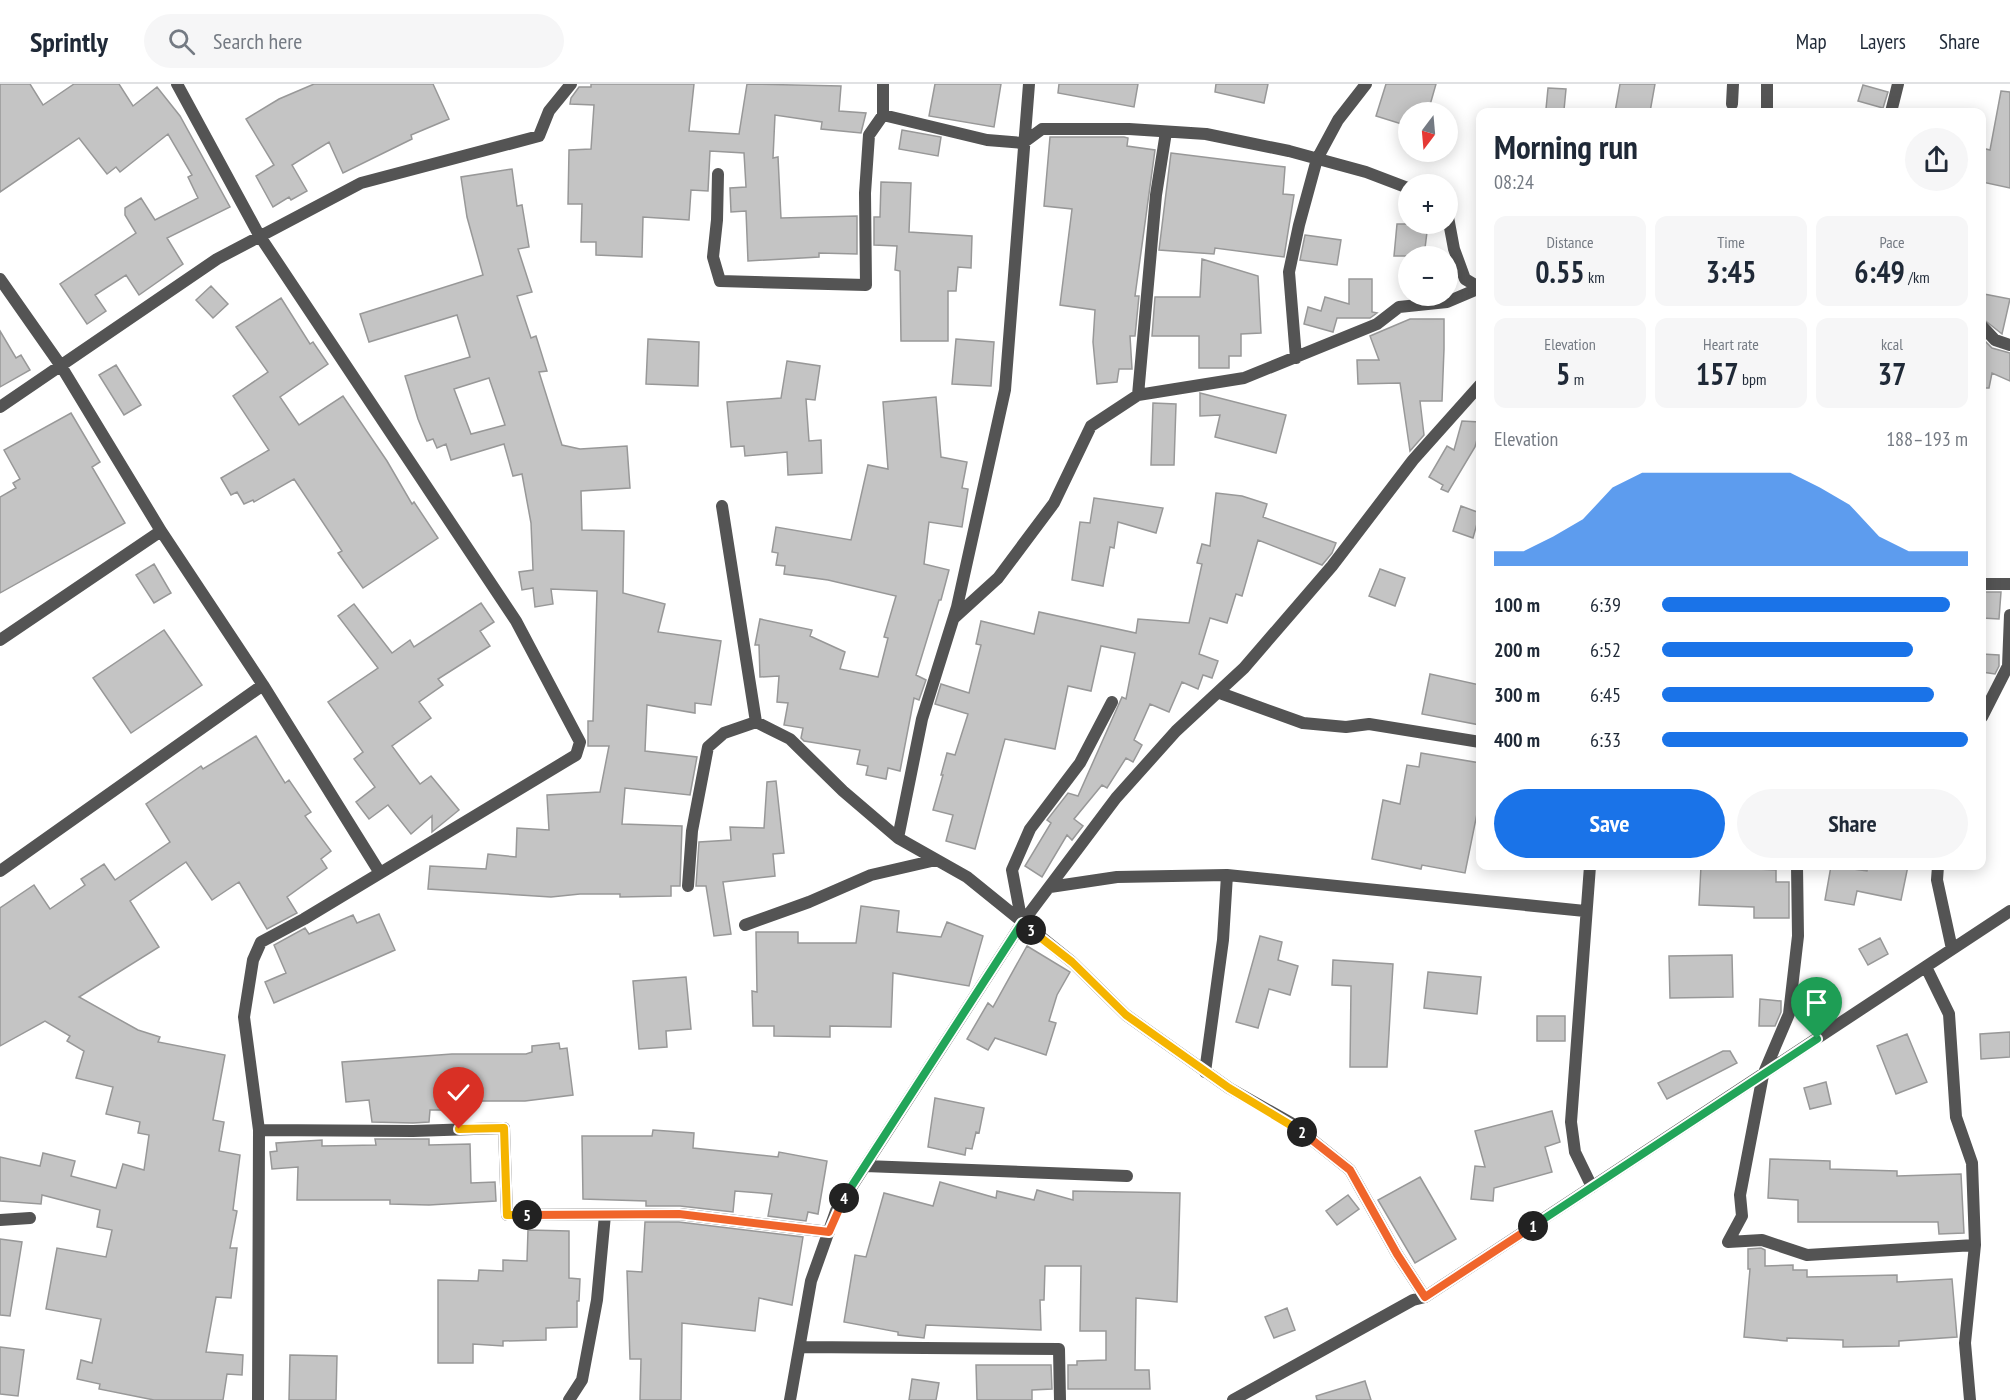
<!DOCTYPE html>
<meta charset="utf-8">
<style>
:root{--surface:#fff;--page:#f6f6f7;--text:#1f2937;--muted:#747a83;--line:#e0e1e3;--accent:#1a73e8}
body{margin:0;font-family:"PT Sans Narrow",sans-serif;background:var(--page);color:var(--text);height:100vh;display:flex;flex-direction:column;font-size:22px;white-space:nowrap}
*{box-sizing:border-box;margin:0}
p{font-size:20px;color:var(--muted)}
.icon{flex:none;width:33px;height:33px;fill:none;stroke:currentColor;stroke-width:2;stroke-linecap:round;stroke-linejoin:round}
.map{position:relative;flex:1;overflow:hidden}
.panel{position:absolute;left:1476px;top:24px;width:510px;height:762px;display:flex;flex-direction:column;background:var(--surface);border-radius:12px;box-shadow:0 3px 15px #0003}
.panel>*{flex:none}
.needle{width:39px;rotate:196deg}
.buttons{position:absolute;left:1398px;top:18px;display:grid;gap:12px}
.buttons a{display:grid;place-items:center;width:60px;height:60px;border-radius:50%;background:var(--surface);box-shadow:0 3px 15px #0003;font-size:30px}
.pin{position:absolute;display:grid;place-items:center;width:51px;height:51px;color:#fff;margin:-62px -26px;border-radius:50% 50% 50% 0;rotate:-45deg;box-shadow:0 0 6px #0007}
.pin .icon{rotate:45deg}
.km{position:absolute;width:30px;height:30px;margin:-15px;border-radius:50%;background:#222;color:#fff;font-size:16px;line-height:30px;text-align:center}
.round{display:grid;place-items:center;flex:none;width:63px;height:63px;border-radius:32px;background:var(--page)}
.summary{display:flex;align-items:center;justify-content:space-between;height:102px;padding:0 18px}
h1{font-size:33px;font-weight:600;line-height:45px}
.figures{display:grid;grid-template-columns:repeat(3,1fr);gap:9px;height:102px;padding:6px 18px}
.figures div{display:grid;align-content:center;border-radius:12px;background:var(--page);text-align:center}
.figures b{font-size:30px;font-weight:600}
.figures small{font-size:16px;font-weight:400}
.figures p{font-size:16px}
.chart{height:168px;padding:12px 18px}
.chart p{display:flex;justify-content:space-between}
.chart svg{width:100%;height:108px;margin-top:6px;fill:var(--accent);opacity:.7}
.cta{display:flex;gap:12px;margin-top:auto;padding:12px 18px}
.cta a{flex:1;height:69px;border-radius:36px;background:var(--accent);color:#fff;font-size:24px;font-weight:600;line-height:69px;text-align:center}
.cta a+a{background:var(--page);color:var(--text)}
ul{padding:0 18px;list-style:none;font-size:20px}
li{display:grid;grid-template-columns:96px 72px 1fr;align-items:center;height:45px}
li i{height:15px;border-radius:8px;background:var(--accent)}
header{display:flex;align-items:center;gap:36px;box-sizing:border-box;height:84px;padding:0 30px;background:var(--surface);border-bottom:2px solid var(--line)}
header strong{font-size:28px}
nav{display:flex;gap:33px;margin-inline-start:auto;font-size:21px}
.search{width:420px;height:54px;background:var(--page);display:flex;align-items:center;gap:15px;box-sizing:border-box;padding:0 21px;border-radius:33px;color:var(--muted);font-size:22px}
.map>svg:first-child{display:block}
</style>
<header>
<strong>Sprintly</strong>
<div class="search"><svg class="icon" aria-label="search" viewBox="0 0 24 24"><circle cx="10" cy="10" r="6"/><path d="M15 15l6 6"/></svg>Search here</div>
<nav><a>Map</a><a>Layers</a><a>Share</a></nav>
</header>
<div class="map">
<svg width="2010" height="1316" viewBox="0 0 2010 1316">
<rect width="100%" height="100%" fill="#fff"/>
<path fill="#c4c4c4" stroke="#989898" stroke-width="1.5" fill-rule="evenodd" d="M0,0H30L43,21L74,0H119L133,22L157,3L180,32L230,123L167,154L183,180L139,211L126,191L95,211L106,227L87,240L60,200L136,149L125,131V124L141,114L155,136L198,114L188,93L192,91L168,50L120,88L116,83L107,90L79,54L0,108Z
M314,0H433L449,35L411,51L412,55L343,89L329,58L292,81L307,107L291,116L289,113L273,123L256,92L274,81L246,35L279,15Z
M591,0H694L689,47L739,50L747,0L841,2L839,27L866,29L861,49L821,45L822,38L775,31L773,74L778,73L781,134L857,132V170L819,169V173L748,177L746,127L731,128L730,104L746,103L744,69L710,67L708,107L691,106L689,136L643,133L642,173L596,171V158H581L582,120H568L569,66L591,65L594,21L570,20L571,14L579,3H591Z
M935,0H1001L994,43L929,32Z
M1059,0H1138L1134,23L1058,9Z
M1216,0H1268L1264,19L1215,8Z
M1386,0H1436L1428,28H1408V42L1376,32Z
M1620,0H1655L1650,28H1615Z
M1863,1L1888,8L1883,24L1858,17Z
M1548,4L1566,5L1564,26L1546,25Z
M2001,7L2010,8V104L1982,98V64L1990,66Z
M902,46L941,53L938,72L899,65Z
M1050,53H1124L1128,54L1127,62L1155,66L1135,212H1139L1135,252H1130L1132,285H1119L1117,298L1097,300L1093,258L1095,226L1060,221L1072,125L1044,122Z
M1171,69L1285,83L1283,110L1294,111L1284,173L1215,164L1214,170L1159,166Z
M512,85L517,122L522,121L529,163L518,165L532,208L517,212L531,254L536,252L547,287L539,288L562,361L580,365L627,362L630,404L581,407L582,446L624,447L623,509L665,520L658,548L721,557L711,621L695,619V629L647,621L645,667L697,673L690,711L625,704L622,740L682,742L680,802H671V812L620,813V810H580L551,813L428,805L430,782L486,785L488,770L516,773L517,744L549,746L547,711L600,708L609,662H588V637H593L597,507L551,505L553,520L535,523L533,504L522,506L519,488L533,486L531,439L522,390L513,392L504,360L451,376L446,360L437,364L433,355L427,357L418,335L405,292L470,273L457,231L369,258L360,230L483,191L467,133L461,93ZM489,294L505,341L471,350L454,305Z
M881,98L911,99L909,148L972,152L971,184L958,183L956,207H948V257H901L900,187L895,186L897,162L874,161V133H880Z
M1397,140H1428L1424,172H1394Z
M1305,151L1341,156L1337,181L1300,176Z
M1202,175L1258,192L1261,249L1241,250V272H1229V284H1199V252H1152L1155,213H1200Z
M1349,195H1372V228L1377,229L1370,234H1337L1333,248L1304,240L1308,223L1321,227L1325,213L1349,220Z
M211,202L228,220L213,234L196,216Z
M1984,210L2010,215L2002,250L1982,234Z
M281,214L310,260L313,258L328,280L280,313L299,341L343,312L387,377L412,420L414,418L438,454L363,504L338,469L342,467L294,395L254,418L253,416L244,420L237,408L231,411L221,394L269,366L233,312L268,288L236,243Z
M1410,235H1444V265L1442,317H1420L1424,351L1410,367L1400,299L1358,300L1357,276H1379L1370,252Z
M0,247L16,274L21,271L30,286L0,303Z
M1982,254L1992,264L2010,269V297L1992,289L1989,304H1982Z
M648,255L699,258L698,302L646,300Z
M956,255L994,258L991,302L952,300Z
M787,277L820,282L815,316L806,315L809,357L821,356L822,389L788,391L787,368L745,372L744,362L731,363L727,318L781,314Z
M116,281L141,321L124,331L99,291Z
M1200,309L1286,331L1276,369L1215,353L1220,331L1200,332Z
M936,313L941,373L967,378L962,404L968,405L962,443L929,438L924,480L949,486L941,516H939L916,591L926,596L919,616L914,614L900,687L888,684L886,695L866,691L868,682L857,680L860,666L804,657L801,654L803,644L784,641L788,619L777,618L779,592L760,593L759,561H755L760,535L812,546L810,552L845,568L840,585L878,593L888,554L884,553L896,512L828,496L784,490L785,482L776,481L778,469L772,468L776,443L851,456L868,381L888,385L883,318Z
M1153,319L1176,320L1174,381H1151Z
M71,329L100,378L92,383L125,439L0,509V413L16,404L13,399L20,395L4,366Z
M1462,337L1480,338V344L1475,363L1448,408L1441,405L1443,401L1429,393L1447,362L1454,366Z
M1216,409L1242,412L1267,420L1263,433L1336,459L1332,469L1322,481L1258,456L1242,512L1236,510L1227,539L1210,534L1199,570L1218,577L1212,594L1203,591L1198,605L1182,598L1169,628L1150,620L1134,656L1142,661L1133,678L1126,674L1107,704L1102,701L1074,735L1083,742L1072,756L1067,751L1042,793L1025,782L1051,739L1047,736L1068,709L1078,712L1122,613L1126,615L1135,569L1101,562L1091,607L1068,602L1055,665L1005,655L975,765L946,757L953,731L933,726L943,691H941L947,669L955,671L968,630L935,620L941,600L969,609L981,561L976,560L981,537L1034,550L1039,528L1136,549L1138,535L1189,539L1202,480L1197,479L1202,460L1210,462Z
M1094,414L1163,424L1156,449L1118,438L1114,464L1110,463L1103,502L1072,496L1080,438L1090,439Z
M1461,422L1480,429L1473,454L1453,447Z
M154,480L171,509L154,519L136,491Z
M1380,485L1405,494L1395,522L1369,512Z
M1982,508H2001L1999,535L1982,534Z
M481,519L494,538L480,547L490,562L438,595L443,601L419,618L431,634L392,662L420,700L431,692L459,726L432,748V732L411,750L388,721L369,735L356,718L375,703L354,675L363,668L328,618L378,584L338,532L354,520L392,569L410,556L414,563Z
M164,546L202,601L131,649L93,594Z
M1982,570L1999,571V582L1995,590L1982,588Z
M1430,590L1480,601V641L1422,630Z
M256,652L285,699L289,696L311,728L305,732L331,767L321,775L327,784L287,813L297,829L267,845L239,798L212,816L186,778L130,817L159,863L79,913L138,946L160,953L158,958L225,971L213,1036L224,1038L219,1067L240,1071L233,1126L237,1127L230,1164H237L231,1214L216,1213L206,1268L243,1271L242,1291L227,1290L223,1316H154L99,1305L100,1300L77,1295L81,1276L92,1279L101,1235L46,1225L57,1164L106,1173L112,1146L97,1143L100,1126L42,1111L41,1120L0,1117V1073L40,1082L43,1069L75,1077L71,1092L116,1104L123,1080L144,1086L149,1051L138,1049L140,1038L106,1030L113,1003L76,994L84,967L67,957L70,952L45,937L0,962V824L34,801L50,825L85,801L81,795L104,780L115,796L170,758L146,720L201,682L203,685Z
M1421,669L1480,679V715L1465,789L1422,781L1421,785L1372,775L1383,716L1400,720L1407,681L1419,683Z
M776,697L784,769L773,770L775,792L723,798L731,850L714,852L706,802H696L699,758L731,756L730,743L764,744L767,698Z
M1701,782L1776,786V798H1789V834H1754V823L1699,821Z
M1831,782L1867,787L1868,782H1908L1901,816L1857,807L1854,821L1825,816Z
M861,822L899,827L897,848L941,853L947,838L983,852L969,902L893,889L891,943L830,942V953L774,952V942H753L752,907L757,908L756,848H798V859H856Z
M379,830L395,866L274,919L265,898L286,889L274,861L305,844L309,850L353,831L357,839Z
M1260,852L1282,858L1278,876L1298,882L1290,911L1269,905L1258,944L1236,938Z
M1880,854L1888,870L1868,881L1859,865Z
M1027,862L1070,888L1057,911L1049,937L1056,939L1046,971L995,954L988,966L967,955L988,919L993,923Z
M1732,871L1733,913L1670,914L1669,872Z
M1333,876L1393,880L1387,983H1350L1351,902L1332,901Z
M1428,888L1481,893L1477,930L1424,924Z
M686,893L691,945L666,947L667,963L639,965L633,897Z
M1760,915L1781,917V928L1775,942H1759Z
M1537,932H1565V957H1537Z
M2010,948V973L1981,975L1980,950Z
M1907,950L1927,998L1896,1010L1877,962Z
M559,959L560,965L567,964L573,1011L525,1017H451V1026H430L429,1038L413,1039L372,1038L369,1016L346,1018L342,978L452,970H526L532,968V962Z
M1723,967H1730L1737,979L1667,1015L1658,999Z
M1826,998L1831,1020L1810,1025L1804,1004Z
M935,1014L984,1024L979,1049L976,1048L972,1065L966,1064L965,1071L928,1063Z
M1552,1027L1560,1058L1545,1063L1552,1088L1494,1104L1493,1117L1471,1115L1475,1082L1485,1083L1475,1047Z
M653,1046L694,1049L693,1064L778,1073L779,1068L827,1077L818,1130L808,1128L806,1137L768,1132L772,1110L735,1107L733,1128L680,1122H646V1117L583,1115L582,1052H652Z
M375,1055H429V1061L470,1060L471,1099L495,1098L496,1117L429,1121L390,1120V1116H297L298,1083L272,1085L270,1068L277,1067L276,1059L322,1056V1062L376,1061Z
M1770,1075L1830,1077V1085L1897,1087V1092L1961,1090L1964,1149L1939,1150L1938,1138H1798V1116L1768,1114Z
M1420,1093L1456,1155L1415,1179L1378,1116Z
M940,1098L996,1114L997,1107L1034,1116L1037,1106L1073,1116V1107L1180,1109L1177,1218L1136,1214L1135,1286H1149L1150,1305H1068V1281H1077V1277L1106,1276V1247H1080L1081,1182H1045L1044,1216H1040L1041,1246L926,1241L924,1254L898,1251V1248L844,1238L855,1171L866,1173L884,1109L933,1122Z
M1348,1111L1359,1125L1337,1141L1326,1127Z
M645,1138H679L803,1153L792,1221L759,1214L755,1247L682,1239L681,1316H640L641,1275H630L627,1187L642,1188Z
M528,1146L569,1147V1194L580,1195L579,1217H577V1243L546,1244V1256L503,1257V1262L473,1260V1279H438V1196L478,1197L479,1186L503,1187V1176L527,1177Z
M0,1155L22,1158L10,1232L0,1231Z
M1761,1164L1765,1166V1182L1793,1181V1186H1807V1193L1897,1191V1198L1952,1195L1957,1253L1899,1257V1262L1843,1263V1256L1787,1254V1257L1744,1253L1750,1185H1748V1165Z
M1287,1224L1295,1246L1274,1254L1265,1233Z
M0,1263L24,1266L18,1312L0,1310Z
M290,1271L337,1272L336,1316H289Z
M976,1281H1051L1052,1305L1032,1306V1316H977Z
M912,1295L939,1299L936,1316H909Z
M1365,1297L1371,1316H1317L1316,1312Z"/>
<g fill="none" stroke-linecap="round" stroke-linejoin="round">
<path stroke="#545454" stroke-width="12" d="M177,0L259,151L516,537L580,658L576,671L304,835L261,858L253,876L244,933L259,1046L258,1316
M883,0V31L987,56L1023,59L1042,45H1129L1206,50L1289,67L1366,88L1408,104
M1732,20L1733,0
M1767,28V0
M1891,28L1898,0
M718,90L717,136L713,173L720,197L866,201L865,109L869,51L883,31
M1448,133L1454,165L1465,195L1480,204
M0,195L61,282L161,447L263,601L380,789
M1982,242L1995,256L2010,261
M1296,274L1289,188L1299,141L1317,75L1338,36L1366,0
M1138,311L1156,111L1166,48
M0,323L217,175L361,99L539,52L549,27L571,0
M722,422L756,638L790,655L843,707L898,754L967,793L1072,878L1126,931L1229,1004L1291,1039L1350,1086L1397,1170L1425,1213
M1982,500H2010
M954,534L998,494L1054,419L1091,342L1138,311L1244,294L1377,240L1399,223L1447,218L1480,204
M0,556L161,447
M1220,609L1303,639L1346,643L1369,640L1480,658
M1982,633L2008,582L2010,531
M898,754L922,635L957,523L1005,306L1029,0
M1590,782L1571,1038L1575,1068L1592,1103
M1797,782L1798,852L1789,930L1763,991L1740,1111L1742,1132L1728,1158L1762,1156L1807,1171L1975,1161L1965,1259L1970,1316
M1938,782L1937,796L1952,865
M0,787L263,601
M688,802L692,747L708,663L724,649L756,638
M1050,803L1117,793L1227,791L1585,827
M1022,839L1012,786L1030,745L1080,679L1112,618
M745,841L809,818L871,791L936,776
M1926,883L1949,930L1956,1033L1972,1079L1975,1161
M1205,988L1223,856L1227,791
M259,1046L413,1047L504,1044L507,1131L679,1130L829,1148
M865,1082L1127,1092
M0,1136L30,1134
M801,1263L1059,1265L1060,1316
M569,1316L582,1296L597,1216L605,1131
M790,1316L811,1197L836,1127L1022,839L1116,714L1176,647L1244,584L1332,482L1413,376L1480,301
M1233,1316L1413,1216L1425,1213L2010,827"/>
</g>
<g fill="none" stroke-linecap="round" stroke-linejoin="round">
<defs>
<path id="split-1" d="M1533,1142L1817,955"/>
<path id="split-2" d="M1302,1048L1350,1086L1397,1170L1425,1213L1533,1142"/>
<path id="split-3" d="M1031,846L1072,878L1126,931L1229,1004L1302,1048"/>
<path id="split-4" d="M844,1114L1022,839L1031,846"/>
<path id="split-5" d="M527,1131L679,1130L829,1148L844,1114"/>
<path id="split-6" d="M459,1045L504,1044L507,1131H527"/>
</defs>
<use href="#split-1" stroke="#fff" stroke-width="12"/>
<use href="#split-2" stroke="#fff" stroke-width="12"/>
<use href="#split-3" stroke="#fff" stroke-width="12"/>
<use href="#split-4" stroke="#fff" stroke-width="12"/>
<use href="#split-5" stroke="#fff" stroke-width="12"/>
<use href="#split-6" stroke="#fff" stroke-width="12"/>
<use href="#split-1" stroke="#22a559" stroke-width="8"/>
<use href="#split-2" stroke="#f0652b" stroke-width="8"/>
<use href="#split-3" stroke="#f5b400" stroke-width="8"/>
<use href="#split-4" stroke="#22a559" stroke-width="8"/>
<use href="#split-5" stroke="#f0652b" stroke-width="8"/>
<use href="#split-6" stroke="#f5b400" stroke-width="8"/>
</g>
</svg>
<div class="buttons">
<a><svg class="needle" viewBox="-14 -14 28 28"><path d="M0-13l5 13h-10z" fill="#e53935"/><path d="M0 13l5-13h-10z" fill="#747a83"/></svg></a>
<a>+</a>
<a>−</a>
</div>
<div class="pin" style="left:1817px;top:955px;background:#1e9e55"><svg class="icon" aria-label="arrive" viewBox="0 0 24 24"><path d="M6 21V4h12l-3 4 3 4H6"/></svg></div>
<div class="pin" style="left:459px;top:1045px;background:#d93025"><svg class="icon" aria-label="check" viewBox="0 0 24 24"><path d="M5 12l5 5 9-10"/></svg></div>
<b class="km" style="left:1533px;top:1142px">1</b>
<b class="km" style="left:1302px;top:1048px">2</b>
<b class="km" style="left:1031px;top:846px">3</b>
<b class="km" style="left:844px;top:1114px">4</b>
<b class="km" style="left:527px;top:1131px">5</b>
<section class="panel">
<div class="summary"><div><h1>Morning run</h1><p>08:24</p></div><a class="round"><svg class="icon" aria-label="share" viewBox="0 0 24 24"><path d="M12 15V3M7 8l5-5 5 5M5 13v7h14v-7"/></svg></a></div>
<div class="figures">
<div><p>Distance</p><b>0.55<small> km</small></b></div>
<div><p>Time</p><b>3:45</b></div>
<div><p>Pace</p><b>6:49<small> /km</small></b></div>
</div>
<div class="figures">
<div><p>Elevation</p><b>5<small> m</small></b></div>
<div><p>Heart rate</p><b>157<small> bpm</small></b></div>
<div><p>kcal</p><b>37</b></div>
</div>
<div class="chart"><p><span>Elevation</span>188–193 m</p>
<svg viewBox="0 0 160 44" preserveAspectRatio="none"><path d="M0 44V38L10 38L20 32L30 25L40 12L50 6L60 6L70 6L80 6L90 6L100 6L110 12L120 19L130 32L140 38L150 38L160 38V44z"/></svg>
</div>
<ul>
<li><b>100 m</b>6:39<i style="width:94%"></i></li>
<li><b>200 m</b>6:52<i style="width:82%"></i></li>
<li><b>300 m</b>6:45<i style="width:89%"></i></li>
<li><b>400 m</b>6:33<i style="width:100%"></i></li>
</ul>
<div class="cta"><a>Save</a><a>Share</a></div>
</section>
</div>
